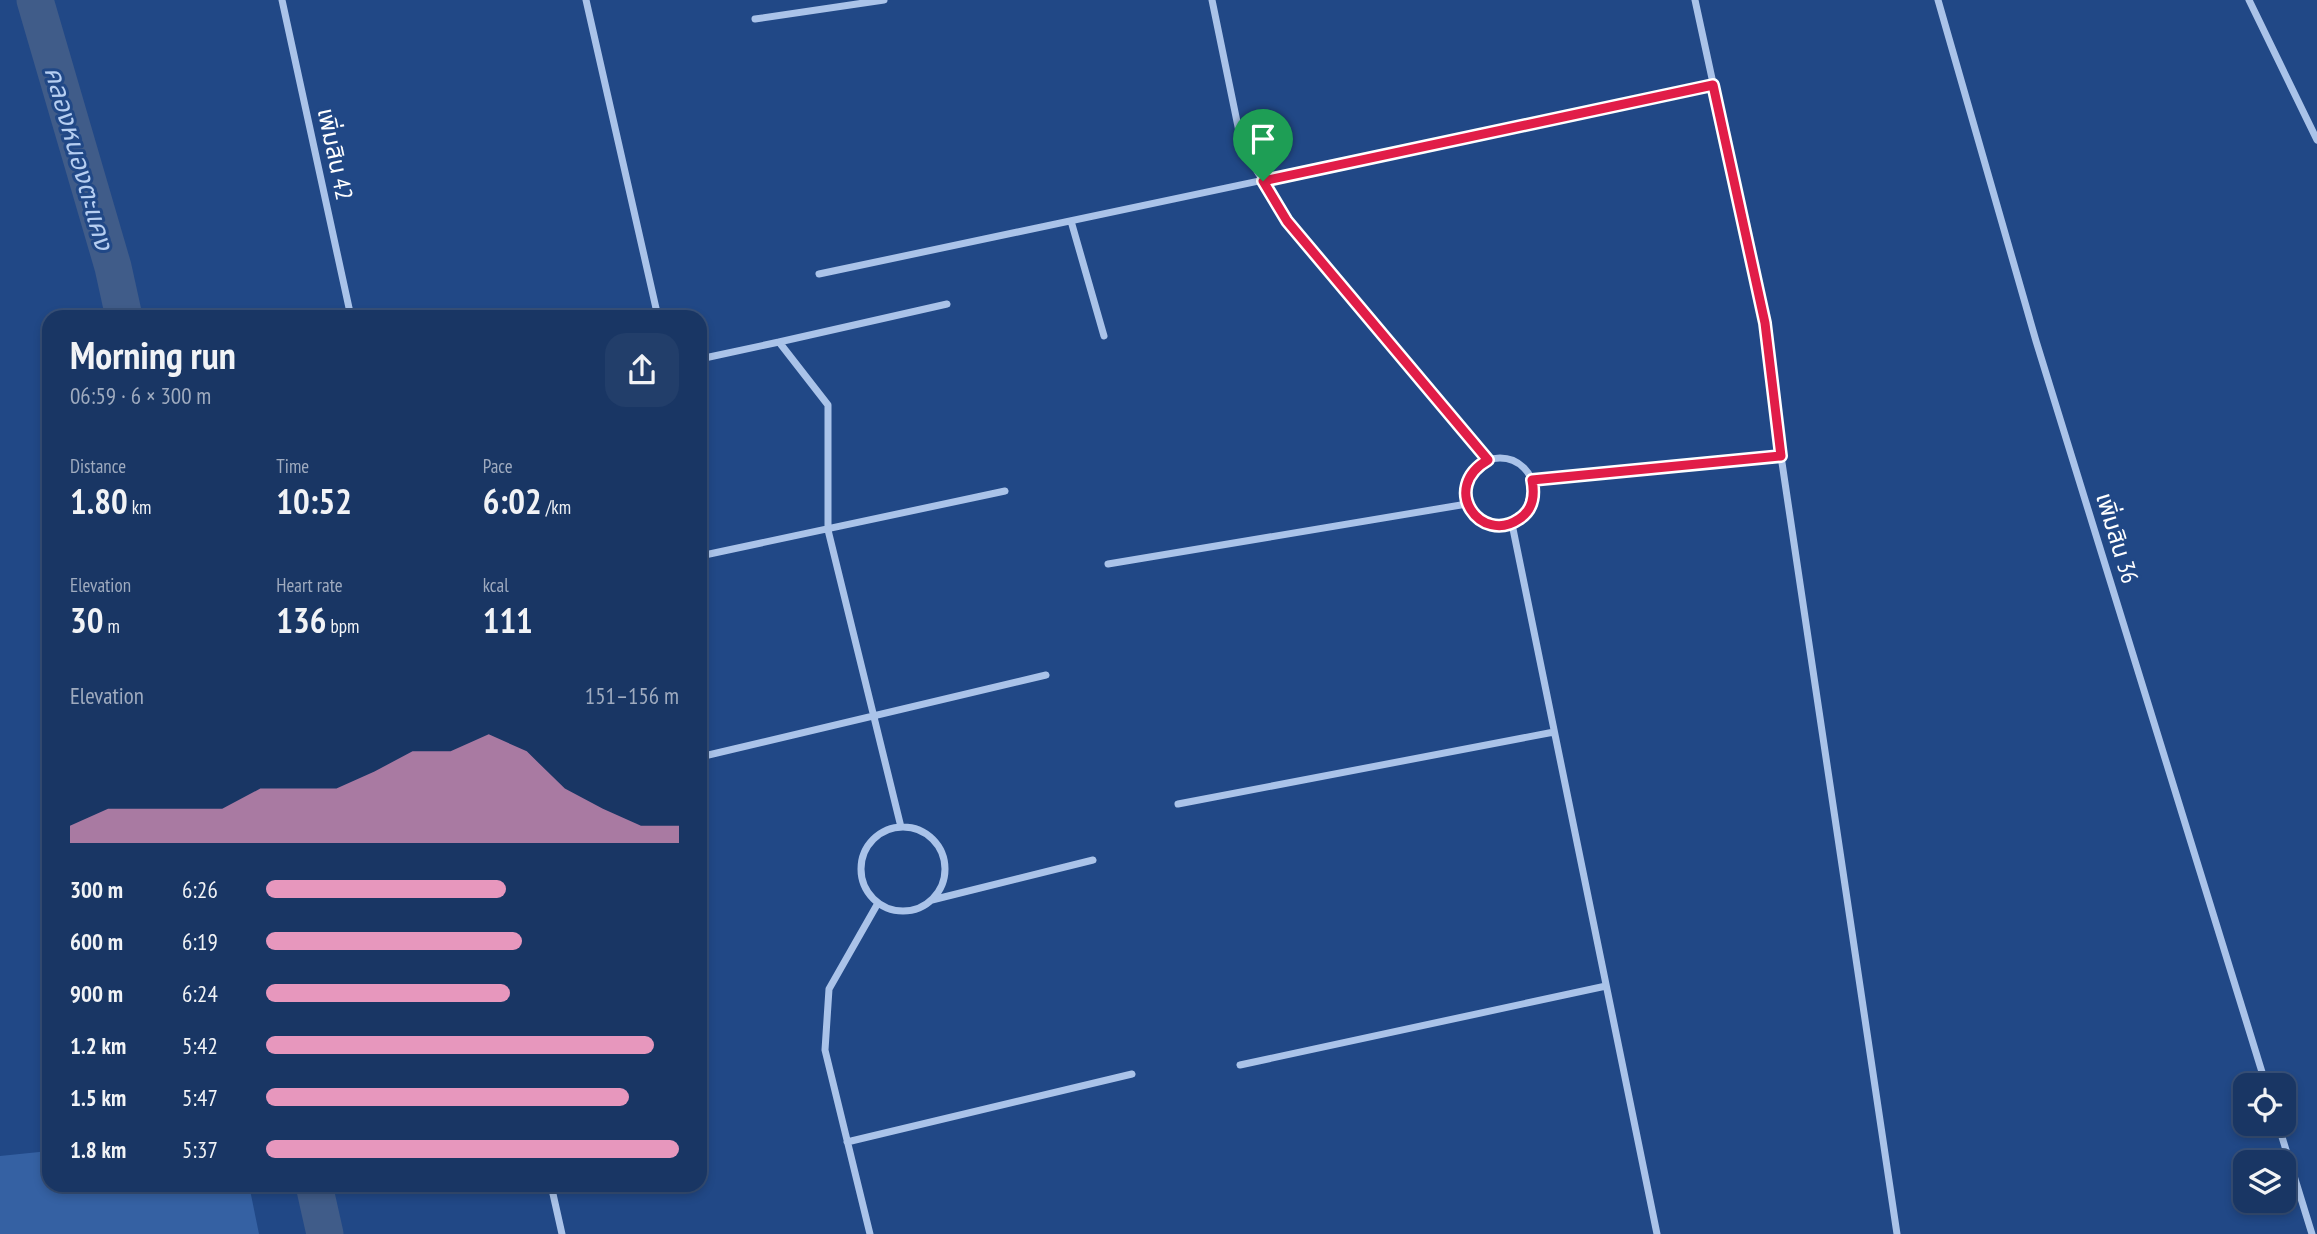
<!DOCTYPE html>
<meta charset="utf-8">
<style>
:root{--surface:#193664;--page:#223e6a;--text:#f1f3f6;--muted:#9fabbf;--line:#375078;--accent:#e797bd}
body{margin:0;font-family:"PT Sans Narrow","Noto Sans Thai",sans-serif;background:var(--page);color:var(--text);height:100vh;display:flex;flex-direction:column;font-size:26px;white-space:nowrap}
*{box-sizing:border-box;margin:0}
p{font-size:23px;color:var(--muted)}
.icon{flex:none;width:38px;height:38px;fill:none;stroke:currentColor;stroke-width:2;stroke-linecap:round;stroke-linejoin:round}
.map{position:relative;flex:1;overflow:hidden}
.details{position:absolute;left:42px;top:310px;width:665px;height:882px;display:flex;flex-direction:column;background:var(--surface);border-radius:21px;box-shadow:0 4px 10px #0003,0 0 0 2px var(--line)}
.details>*{flex:none}
.controls{position:absolute;left:2233px;top:1073px;display:grid;gap:14px}
.controls a{display:grid;place-items:center;width:63px;height:63px;border-radius:14px;background:var(--surface);box-shadow:0 4px 10px #0003,0 0 0 2px var(--line);font-size:35px}
.pin{position:absolute;display:grid;place-items:center;width:60px;height:60px;color:#fff;margin:-72px -30px;border-radius:50% 50% 50% 0;rotate:-45deg;box-shadow:0 0 7px #0007}
.pin .icon{rotate:45deg}
.round{display:grid;place-items:center;flex:none;width:74px;height:74px;border-radius:21px;background:var(--page)}
.summary{display:flex;align-items:center;justify-content:space-between;height:119px;padding:0 28px}
h1{font-size:38px;font-weight:600;line-height:52px}
.stats{display:grid;grid-template-columns:repeat(3,1fr);gap:10px;height:119px;padding:7px 28px}
.stats div{display:grid;align-content:center}
.stats b{font-size:35px;font-weight:600}
.stats small{font-size:19px;font-weight:400}
.stats p{font-size:19px}
.chart{height:196px;padding:14px 28px}
.chart p{display:flex;justify-content:space-between}
.chart svg{width:100%;height:126px;margin-top:7px;fill:var(--accent);opacity:.7}
ul{padding:0 28px;list-style:none;font-size:23px}
li{display:grid;grid-template-columns:112px 84px 1fr;align-items:center;height:52px}
li i{height:18px;border-radius:9px;background:var(--accent)}
.map>svg:first-child{display:block}
</style>
<div class="map">
<svg width="2317" height="1234" viewBox="0 0 2317 1234">
<rect width="100%" height="100%" fill="#214886"/>
<path fill="#3561a3" d="M49,1151V1185H249L259,1234H0V1156Z"/>
<g fill="none" stroke-linecap="round" stroke-linejoin="round">
<path stroke="#405c89" stroke-width="37" d="M35,0L113,267L124,317
M314,1185L325,1234"/>
<path stroke="#aac3e9" stroke-width="7" d="M282,0L351,317
M586,0L658,317
M1212,0L1242,146L1287,221L1488,460
M1695,0L1765,323L1781,456L1897,1234
M1938,0L2036,341L2266,1085
M2249,0L2317,140
M755,19L884,0
M1071,221L1104,336
M819,274L1713,85
M779,342L947,304
M700,359L779,342L828,405V530L901,827
M1466 492a34 34 0 1 1 68 0a34 34 0 1 1-68 0Z
M1532,480L1781,456
M1512,524L1657,1234
M700,556L1005,491
M1108,564L1467,504
M700,757L1046,675
M1178,804L1554,732
M861 869a42 42 0 1 1 84 0a42 42 0 1 1-84 0Z
M932,900L1093,860
M1240,1065L1606,986
M2278,1124L2312,1234
M847,1142L1132,1074
M551,1185L562,1234
M870,1234L825,1050L829,989L878,903"/>
</g>
<g fill="none" stroke-linecap="round" stroke-linejoin="round">
<defs>
<path id="route" d="M1713,85L1765,323L1781,456L1532,480C1535,495 1533,510 1519,519C1481,545 1439,488 1488,460L1287,221L1263,181Z"/>
</defs>
<use href="#route" stroke="#fff" stroke-width="14"/>
<use href="#route" stroke="#e11d48" stroke-width="9"/>
</g>
<g text-anchor="middle" stroke-width="6" stroke-linejoin="round" paint-order="stroke">
<g font-size="24" fill="#fff" stroke="#214886">
<text transform="translate(335 154) rotate(78)" y="8">เพิ่มสิน 42</text>
<text transform="translate(2117 538) rotate(73)" y="8">เพิ่มสิน 36</text>
</g>
<g font-size="26" font-style="italic" fill="#b6cef1" stroke="#214886">
<text transform="translate(79 158) rotate(74)" y="9">คลองหนองตะแคง</text>
</g>
</g>
</svg>
<div class="controls">
<a><svg class="icon" aria-label="locate" viewBox="0 0 24 24"><circle cx="12" cy="12" r="6"/><path d="M12 2v4M12 18v4M2 12h4M18 12h4"/></svg></a>
<a><svg class="icon" aria-label="layers" viewBox="0 0 24 24"><path d="M12 4l9 5-9 5-9-5zM3 14l9 5 9-5"/></svg></a>
</div>
<div class="pin" style="left:1263px;top:181px;background:#1e9e55"><svg class="icon" aria-label="arrive" viewBox="0 0 24 24"><path d="M6 21V4h12l-3 4 3 4H6"/></svg></div>
<section class="details">
<div class="summary"><div><h1>Morning run</h1><p>06:59 · 6 × 300 m</p></div><a class="round"><svg class="icon" aria-label="share" viewBox="0 0 24 24"><path d="M12 15V3M7 8l5-5 5 5M5 13v7h14v-7"/></svg></a></div>
<div class="stats">
<div><p>Distance</p><b>1.80<small> km</small></b></div>
<div><p>Time</p><b>10:52</b></div>
<div><p>Pace</p><b>6:02<small> /km</small></b></div>
</div>
<div class="stats">
<div><p>Elevation</p><b>30<small> m</small></b></div>
<div><p>Heart rate</p><b>136<small> bpm</small></b></div>
<div><p>kcal</p><b>111</b></div>
</div>
<div class="chart"><p><span>Elevation</span>151–156 m</p>
<svg viewBox="0 0 160 44" preserveAspectRatio="none"><path d="M0 44V38L10 32L20 32L30 32L40 32L50 25L60 25L70 25L80 19L90 12L100 12L110 6L120 12L130 25L140 32L150 38L160 38V44z"/></svg>
</div>
<ul>
<li><b>300 m</b>6:26<i style="width:58%"></i></li>
<li><b>600 m</b>6:19<i style="width:62%"></i></li>
<li><b>900 m</b>6:24<i style="width:59%"></i></li>
<li><b>1.2 km</b>5:42<i style="width:94%"></i></li>
<li><b>1.5 km</b>5:47<i style="width:88%"></i></li>
<li><b>1.8 km</b>5:37<i style="width:100%"></i></li>
</ul>
</section>
</div>
